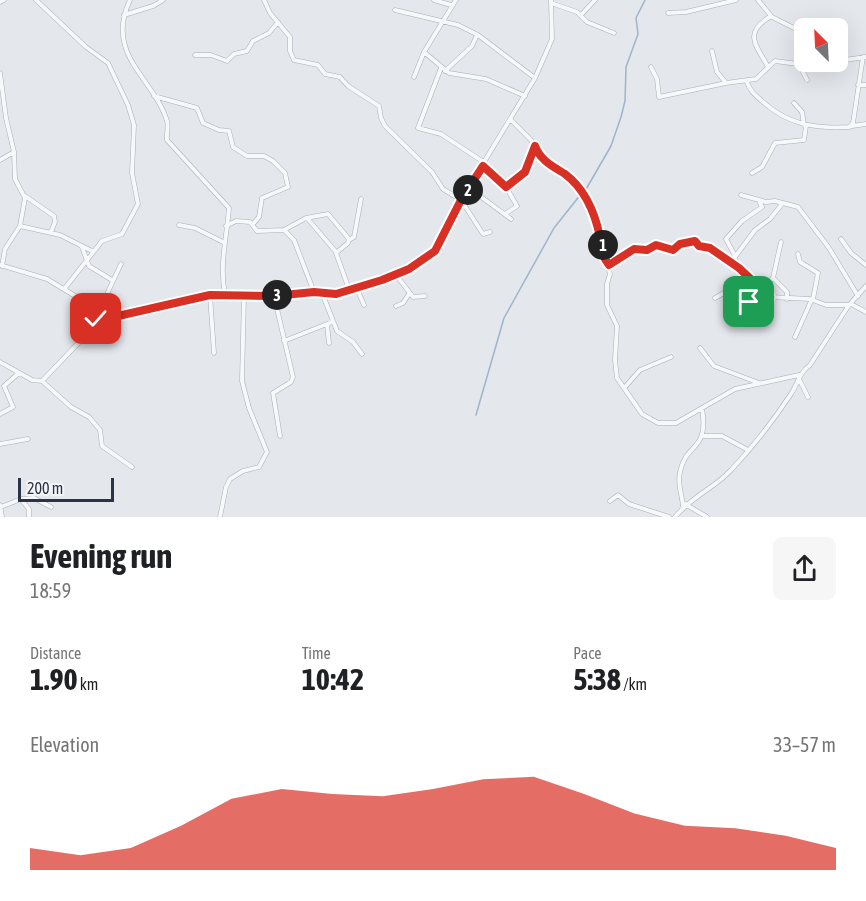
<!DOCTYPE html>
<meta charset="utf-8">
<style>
:root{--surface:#fff;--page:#f6f6f6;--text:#202124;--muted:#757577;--accent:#d93025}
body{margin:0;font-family:"Asap Condensed",sans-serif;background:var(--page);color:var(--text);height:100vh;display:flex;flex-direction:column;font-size:22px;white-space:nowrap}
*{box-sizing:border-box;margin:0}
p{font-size:20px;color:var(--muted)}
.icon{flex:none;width:33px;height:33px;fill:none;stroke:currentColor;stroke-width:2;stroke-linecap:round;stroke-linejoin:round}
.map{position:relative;height:517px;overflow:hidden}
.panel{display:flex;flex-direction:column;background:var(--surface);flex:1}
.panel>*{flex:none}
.needle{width:39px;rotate:336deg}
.buttons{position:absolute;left:794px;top:18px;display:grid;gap:12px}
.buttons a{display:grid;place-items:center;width:54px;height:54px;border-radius:9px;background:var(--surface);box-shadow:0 6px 24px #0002;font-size:30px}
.scale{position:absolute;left:18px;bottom:15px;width:96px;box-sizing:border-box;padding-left:6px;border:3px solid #2b3445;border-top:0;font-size:16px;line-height:21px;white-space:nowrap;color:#2b3445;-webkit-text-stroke:4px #f4f6f9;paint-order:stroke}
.pin{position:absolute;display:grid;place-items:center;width:51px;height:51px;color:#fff;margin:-26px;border-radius:12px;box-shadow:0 3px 9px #0006}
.km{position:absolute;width:30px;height:30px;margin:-15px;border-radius:50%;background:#222;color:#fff;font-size:16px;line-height:30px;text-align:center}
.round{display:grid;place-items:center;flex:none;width:63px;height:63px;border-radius:9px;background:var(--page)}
.summary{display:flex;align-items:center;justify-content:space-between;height:102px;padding:0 30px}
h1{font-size:33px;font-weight:700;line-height:45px}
.figures{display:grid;grid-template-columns:repeat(3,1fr);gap:9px;height:102px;padding:6px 30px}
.figures div{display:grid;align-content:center}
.figures b{font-size:30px;font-weight:700}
.figures small{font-size:16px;font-weight:400}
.figures p{font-size:16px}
.chart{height:168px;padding:12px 30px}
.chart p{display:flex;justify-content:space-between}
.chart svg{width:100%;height:108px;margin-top:6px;fill:var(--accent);opacity:.7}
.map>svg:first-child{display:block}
</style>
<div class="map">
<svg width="866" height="517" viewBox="0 0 866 517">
<rect width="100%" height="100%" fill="#e4e7ec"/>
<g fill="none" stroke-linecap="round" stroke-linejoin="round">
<path stroke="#9fb4cc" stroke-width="1.5" d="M585,191L611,146L621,117L625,101L626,67L638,34L636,18L645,0
M476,415L504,318L554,228L581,194"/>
<defs>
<path id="minor" d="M36,0L86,47L108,63L128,105L134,125L132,173L138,204L122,234L102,241L65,288
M130,0C104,55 154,78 167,121C169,127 166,134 167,140L229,208C227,236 219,265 225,294
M264,0L270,13L290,37V51L294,60L318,65L325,74L340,77L348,86L379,106L381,118L385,126L432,172L443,189L461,200
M434,0L451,5
M758,0L772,17L804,33
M0,2L4,0
M551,3L577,12L587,22L614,33
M395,10L458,25L478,35L535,78
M668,13L686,12L736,0
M124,15L153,6L163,0
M581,15L595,0
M712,51L717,72L726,83L756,79L775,61L798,64L829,62
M424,52L449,73L486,79L525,96
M195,55H211L227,61L234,54L247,51L253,41L269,33L278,22
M837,61L866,57
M804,63L803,72L807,80
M651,67L657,79L659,97L726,83
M768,67C758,47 741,34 771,16
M441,68L418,128L441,134L485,163
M445,71L472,46L477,35
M0,73L6,118L14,152L15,179L25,198L20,226L5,249L2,266
M414,77L424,52L456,0
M747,82C750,91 755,95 762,101C787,124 814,129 849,127L853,123L863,57
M858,85H866
M154,96L197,108L203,123L219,130L229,131L233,147L247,156H264L273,161L285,173L288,187L262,198L259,217L253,224
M794,103L802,112L804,125
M510,119L530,139L546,162L568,177L587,197L598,223L610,274L607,284V305L617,326L615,360L617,378L642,414L658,423H676L735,389L799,375
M852,126L866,124
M0,160L14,152
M483,166L506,187L525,172L535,147
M752,173L762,167L775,143L804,140L806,126
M469,188L511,219
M741,195L766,202L775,201L798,207L829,248L858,296
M25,196L54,216L55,222L51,232
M461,200L483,234L490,232
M505,214L517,206L506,187
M307,218L336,252
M179,225L195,228L223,242
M20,226L60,235L92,251
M226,226L236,221L250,222L257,231L284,230L306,218L328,214L349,239L348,243L336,253L350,292
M285,231L294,240L314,292
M841,239L851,253L866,265
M349,240L354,237L361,199
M82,247L89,266L112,280
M798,254L800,262L818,273L813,299
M735,257L755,230L770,219L782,204
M0,265L47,279L100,311L115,316L210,295L274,296L314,292L336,294L382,281L413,267L437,248L461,200L535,78L552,39L551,0
M609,265L634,249L647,250L656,245L673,250L680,244L693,241L699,246L708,247L739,268L770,297L810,299L826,305H849
M736,266L734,254L726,239L742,221L762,207L759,201
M396,275L413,297L425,296
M773,278L787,292V299
M275,282L277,296
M357,289L364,305
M762,289L773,278L781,242
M322,293L337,331L353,342L362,354
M210,295L214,353
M274,296L293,377L291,382L273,393L280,436
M715,298L729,290L753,304L769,298
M851,304L866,312
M396,306L403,303L409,294
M99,311L121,264
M327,325L329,343
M795,337L812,299
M284,341L332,322
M700,348L714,366L759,383
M0,362L32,380L42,381L87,334L100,311
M799,379L808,397
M42,381L71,407L89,417L100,430L102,446L132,467
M625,387L640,370L671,357
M0,414L13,407L4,386L19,373
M703,436H722L748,450
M0,444L28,439
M21,499L34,498L51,507
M610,501L618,495L629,504L669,517
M685,504L707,517
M0,505L2,517
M683,506C682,495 677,483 680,472C687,440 709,453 702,408
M1,507L21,499L29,509V517
M220,517L226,487L230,479L243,471L259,467L267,452L249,408L242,381L244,296
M675,517C693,495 715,488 731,470C753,447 773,421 791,394C798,383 799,373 810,365L849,305L866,286"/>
</defs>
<use href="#minor" stroke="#a9aeb7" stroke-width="5"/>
<use href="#minor" stroke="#f7f8fa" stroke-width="4"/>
</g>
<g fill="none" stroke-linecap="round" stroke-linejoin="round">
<defs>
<path id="route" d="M96,319L100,311L118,316L210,295L274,296L314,292L336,294L382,280L409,269L435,251L461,200L483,166L506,187L525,172L535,146C541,161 552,166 565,174C585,189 595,213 600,237C602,246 607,250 605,259L609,265L634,249L647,250L656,245L673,250L680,244L695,241L699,246L710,248L739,268L770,297L753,304L749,302"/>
</defs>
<use href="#route" stroke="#fff" stroke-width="12"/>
<use href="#route" stroke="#d93025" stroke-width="8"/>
</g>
</svg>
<div class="buttons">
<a><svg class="needle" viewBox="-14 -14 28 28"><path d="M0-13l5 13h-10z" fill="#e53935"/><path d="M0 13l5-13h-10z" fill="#757577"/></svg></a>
</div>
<div class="scale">200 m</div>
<div class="pin" style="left:749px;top:302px;background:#1e9e55"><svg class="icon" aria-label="arrive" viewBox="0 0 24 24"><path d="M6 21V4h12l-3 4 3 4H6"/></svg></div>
<div class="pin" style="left:96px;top:319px;background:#d93025"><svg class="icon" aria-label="check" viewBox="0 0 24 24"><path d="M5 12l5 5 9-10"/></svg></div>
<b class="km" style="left:603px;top:245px">1</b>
<b class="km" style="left:468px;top:190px">2</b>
<b class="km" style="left:277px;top:295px">3</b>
</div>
<section class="panel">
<div class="summary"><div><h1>Evening run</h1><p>18:59</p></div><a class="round"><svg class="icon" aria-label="share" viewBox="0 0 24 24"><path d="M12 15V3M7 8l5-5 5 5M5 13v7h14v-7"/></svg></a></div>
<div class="figures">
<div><p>Distance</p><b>1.90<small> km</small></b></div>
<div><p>Time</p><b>10:42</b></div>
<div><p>Pace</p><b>5:38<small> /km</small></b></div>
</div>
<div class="chart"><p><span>Elevation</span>33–57 m</p>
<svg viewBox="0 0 160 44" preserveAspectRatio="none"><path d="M0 44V35L10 38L20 35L30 26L40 15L50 11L60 13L70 14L80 11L90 7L100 6L110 13L120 21L130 26L140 27L150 30L160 35V44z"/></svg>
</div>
</section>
